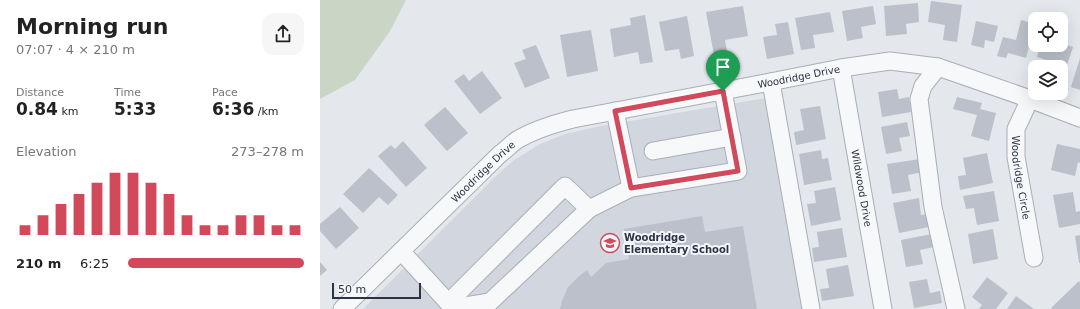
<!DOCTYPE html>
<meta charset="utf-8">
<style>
:root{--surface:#fff;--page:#f6f6f6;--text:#222;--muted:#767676;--accent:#d1495b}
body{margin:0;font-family:"DejaVu Sans",sans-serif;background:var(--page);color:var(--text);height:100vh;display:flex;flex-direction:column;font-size:15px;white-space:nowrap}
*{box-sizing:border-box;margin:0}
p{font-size:13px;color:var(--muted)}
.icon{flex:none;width:22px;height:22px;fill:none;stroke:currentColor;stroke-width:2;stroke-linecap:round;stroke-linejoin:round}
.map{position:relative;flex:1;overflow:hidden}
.details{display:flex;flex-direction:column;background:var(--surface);width:320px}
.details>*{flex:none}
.controls{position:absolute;left:708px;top:12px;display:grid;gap:8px}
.controls a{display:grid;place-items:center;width:40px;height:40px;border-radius:8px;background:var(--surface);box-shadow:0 4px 16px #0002;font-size:20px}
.scale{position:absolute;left:12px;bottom:10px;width:89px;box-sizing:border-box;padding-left:4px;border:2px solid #2b3445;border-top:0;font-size:11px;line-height:14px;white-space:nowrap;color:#2b3445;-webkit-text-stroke:3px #f4f6f9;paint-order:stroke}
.pin{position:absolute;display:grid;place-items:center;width:34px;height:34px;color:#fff;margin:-41px -17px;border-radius:50% 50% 50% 0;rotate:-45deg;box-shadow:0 0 4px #0007}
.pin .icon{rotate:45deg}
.round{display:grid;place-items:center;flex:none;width:42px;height:42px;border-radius:12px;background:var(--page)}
.overview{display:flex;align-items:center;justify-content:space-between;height:68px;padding:0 16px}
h1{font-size:22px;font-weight:600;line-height:30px}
.figures{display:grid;grid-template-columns:repeat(3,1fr);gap:6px;height:68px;padding:4px 16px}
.figures div{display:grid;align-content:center}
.figures b{font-size:17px;font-weight:600}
.figures small{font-size:11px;font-weight:400}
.figures p{font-size:11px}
.chart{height:112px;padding:8px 16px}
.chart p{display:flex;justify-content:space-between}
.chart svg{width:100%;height:72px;margin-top:4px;stroke:var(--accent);stroke-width:6}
ul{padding:0 16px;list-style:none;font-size:13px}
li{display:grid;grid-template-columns:64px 48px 1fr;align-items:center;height:30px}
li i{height:10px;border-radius:5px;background:var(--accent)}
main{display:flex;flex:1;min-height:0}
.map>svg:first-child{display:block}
</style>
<main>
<section class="details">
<div class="overview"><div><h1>Morning run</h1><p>07:07 · 4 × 210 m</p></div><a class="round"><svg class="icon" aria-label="share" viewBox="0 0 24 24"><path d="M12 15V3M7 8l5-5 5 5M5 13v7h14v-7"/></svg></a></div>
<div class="figures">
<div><p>Distance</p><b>0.84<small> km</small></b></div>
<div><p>Time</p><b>5:33</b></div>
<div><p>Pace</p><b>6:36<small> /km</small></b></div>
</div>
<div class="chart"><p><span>Elevation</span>273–278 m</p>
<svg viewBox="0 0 160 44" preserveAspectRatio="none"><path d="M5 44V38M15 44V32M25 44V25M35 44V19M45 44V12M55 44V6M65 44V6M75 44V12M85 44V19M95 44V32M105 44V38M115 44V38M125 44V32M135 44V32M145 44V38M155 44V38"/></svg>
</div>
<ul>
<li><b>210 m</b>6:25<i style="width:100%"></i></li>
</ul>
</section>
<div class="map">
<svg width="760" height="309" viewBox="0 0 760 309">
<rect width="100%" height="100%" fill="#e4e7ec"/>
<path fill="#d2d6de" d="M445,98L483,309H43L175,177L194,160L220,144L245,134L281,126Z"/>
<path fill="#c9d6c5" d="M0,0H86L70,31L35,80L0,99Z"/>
<path fill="#bbc0ca" d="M611,1L642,5L637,42L623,40L625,25L608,22Z
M598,3L599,22L586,24L587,34L566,36L564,6Z
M423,6L428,36L405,40L407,52L394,55L386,12Z
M553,6L556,24L541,27L543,38L527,41L522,11Z
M510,12L514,32L493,35L495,48L481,50L475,18Z
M325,15L333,62L320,64L318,52L294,57L290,29L311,25L310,18Z
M367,16L374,56L361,59L359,49L345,51L339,22Z
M701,20L715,24L706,58L688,53L686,58L677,56L683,37L696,40Z
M656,21L678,26L674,42L665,40L664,48L651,45Z
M468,22L474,54L447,59L443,37L457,35L455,24Z
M271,30L278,71L247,77L240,35Z
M741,43L753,47L741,83V67H732L733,62L717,57L720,45H741Z
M216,45L230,78L205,88L194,63L206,59L202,50Z
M760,58V90L751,87Z
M162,71L182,98L160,114L134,81L144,74L149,81Z
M577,89L579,99L589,97L591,112L562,117L558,92Z
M637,97L662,103L660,109L676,113L669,141L651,136L657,115L633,109Z
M500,106L506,139L476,145L474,132L484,130L480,109Z
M125,107L148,133L127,151L104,125Z
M587,122L590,136L579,138L582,151L566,154L561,127Z
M83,141L107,168L86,187L58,156L71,145L75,149Z
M737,144L760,149V163L758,162L755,176L731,170Z
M501,150L502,159L508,158L512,180L484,185L479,154Z
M667,153L673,183L640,190L638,176L646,175L643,158Z
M600,159L603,172L588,175L591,191L572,194L567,164Z
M49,168L78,195L68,205L59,197L43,213L23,194Z
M515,187L521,220L491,226L487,204L496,203L494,191Z
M674,191L679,221L657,225L654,208L646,209L643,196Z
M753,192L756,212L760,211V224L739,228L733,195Z
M599,198L601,215L607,214L609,227L579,233L573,203Z
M20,207L39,228L16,249L0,231V224Z
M382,216L385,232L423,226L437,309H240L242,301L248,287L258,277L267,270L271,277L286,263L309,259L304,229Z
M522,228L527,257L494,262L492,248L499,247L497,232Z
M673,229L678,259L653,264L648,234Z
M612,234L614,247L600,250L603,264L586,267L581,240Z
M760,235V263H759L755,236Z
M0,262L7,270L0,276Z
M528,265L534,296L502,301L500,289L509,288L506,269Z
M667,277L688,293L676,309H659L662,305L652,297Z
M607,279L610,293L620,291L622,303L594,308L589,282Z
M759,281L760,283V309H732L731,308Z
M696,296L714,309H687Z"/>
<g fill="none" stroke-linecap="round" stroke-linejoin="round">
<defs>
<g id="minor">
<path d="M618,67L603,86L599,99L613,207L636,309"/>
<path id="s1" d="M521,68L563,309"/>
<path d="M451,82L491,309"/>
<path id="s2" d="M710,99L696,129V157L714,258"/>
<path d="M295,111L311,188"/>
<path d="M333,151L412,137"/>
<path d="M81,251L133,308L170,302L269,209L311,188L418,171L403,91"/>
<path d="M128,303L245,186L269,209"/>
<path id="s3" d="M22,309L180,154C186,150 191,144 197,140C214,130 233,124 253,119L440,84L521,68L570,61L618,67L710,99L760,118"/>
</g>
</defs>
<use href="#minor" stroke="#a9aeb7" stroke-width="19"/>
<use href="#minor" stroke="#f7f8fa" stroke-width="17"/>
</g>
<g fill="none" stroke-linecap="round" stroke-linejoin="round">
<defs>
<path id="route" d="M403,91L418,171L311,188L295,111Z"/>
</defs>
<use href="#route" stroke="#fff" stroke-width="8"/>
<use href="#route" stroke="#d1495b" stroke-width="5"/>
</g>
<defs>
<symbol id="school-ring" viewBox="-11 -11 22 22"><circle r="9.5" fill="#f4f6f9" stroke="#d1495b" stroke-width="1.5"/><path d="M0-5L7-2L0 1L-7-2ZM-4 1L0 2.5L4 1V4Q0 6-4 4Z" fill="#d1495b"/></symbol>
</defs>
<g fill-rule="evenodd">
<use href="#school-ring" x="279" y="232" width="22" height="22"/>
</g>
<g text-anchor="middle" stroke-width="4" stroke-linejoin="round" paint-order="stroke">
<g font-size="10" fill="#2b3445" stroke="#f4f6f9">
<text dy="4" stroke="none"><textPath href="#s3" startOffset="533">Woodridge Drive</textPath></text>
<text dy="4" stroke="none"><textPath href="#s3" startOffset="197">Woodridge Drive</textPath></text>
<text dy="4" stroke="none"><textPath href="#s2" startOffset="82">Woodridge Circle</textPath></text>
<text dy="4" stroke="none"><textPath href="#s1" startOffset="122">Wildwood Drive</textPath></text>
</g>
<g font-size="10" font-weight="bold" fill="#2b3445" stroke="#f4f6f9" text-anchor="start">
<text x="304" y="241">Woodridge<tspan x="304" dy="12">Elementary School</tspan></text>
</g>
</g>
</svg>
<div class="controls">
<a><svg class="icon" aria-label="locate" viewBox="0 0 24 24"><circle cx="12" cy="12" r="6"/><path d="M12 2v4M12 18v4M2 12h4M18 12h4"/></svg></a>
<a><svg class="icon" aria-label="layers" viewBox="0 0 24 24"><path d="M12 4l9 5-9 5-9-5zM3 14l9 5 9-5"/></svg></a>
</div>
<div class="scale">50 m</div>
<div class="pin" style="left:403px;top:91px;background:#1e9e55"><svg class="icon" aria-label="arrive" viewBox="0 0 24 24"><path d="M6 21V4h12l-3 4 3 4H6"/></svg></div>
</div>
</main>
